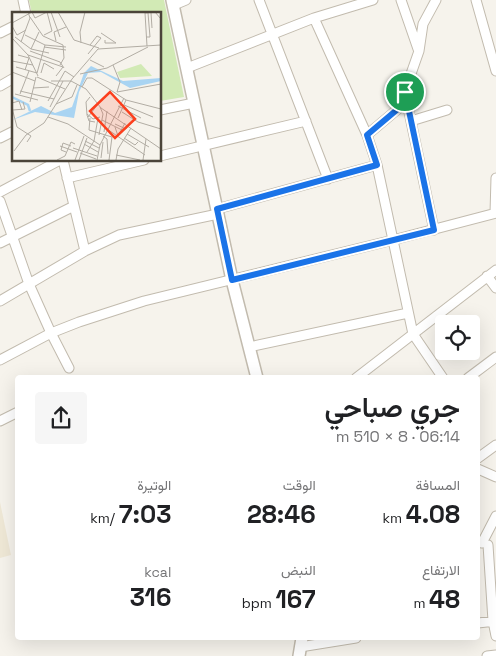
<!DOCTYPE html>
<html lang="ar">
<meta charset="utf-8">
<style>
:root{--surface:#fff;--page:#f6f6f6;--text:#202124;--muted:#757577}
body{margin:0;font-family:"Space Grotesk",Vazirmatn,sans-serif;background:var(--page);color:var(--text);direction:rtl;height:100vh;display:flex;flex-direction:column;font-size:19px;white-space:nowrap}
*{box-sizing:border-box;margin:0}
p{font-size:16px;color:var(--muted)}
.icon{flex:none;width:28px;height:28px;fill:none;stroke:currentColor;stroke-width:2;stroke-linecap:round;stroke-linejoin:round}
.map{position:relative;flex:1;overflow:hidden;direction:ltr}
.drawer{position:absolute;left:15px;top:375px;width:465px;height:265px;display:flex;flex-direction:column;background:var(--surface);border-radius:5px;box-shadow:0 5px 20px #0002;direction:rtl}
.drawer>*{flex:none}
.fabs{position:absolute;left:435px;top:315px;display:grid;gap:10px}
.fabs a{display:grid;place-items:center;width:45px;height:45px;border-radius:5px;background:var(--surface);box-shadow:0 5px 20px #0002;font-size:25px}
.pin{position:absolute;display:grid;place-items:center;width:42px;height:42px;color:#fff;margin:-21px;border:2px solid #fff;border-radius:50%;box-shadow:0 1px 5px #0007}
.round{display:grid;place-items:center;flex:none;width:52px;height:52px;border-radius:5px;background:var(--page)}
.head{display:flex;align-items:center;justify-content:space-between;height:85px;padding:0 20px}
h1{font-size:28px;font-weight:600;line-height:38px}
.stats{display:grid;grid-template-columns:repeat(3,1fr);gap:8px;height:85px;padding:5px 20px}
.stats div{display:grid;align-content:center}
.stats b{font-size:25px;font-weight:600}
.stats small{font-size:14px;font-weight:400}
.stats p{font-size:14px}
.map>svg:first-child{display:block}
</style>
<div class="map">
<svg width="496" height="656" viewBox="0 0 496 656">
<rect width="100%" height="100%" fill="#f6f3ec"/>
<path fill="#efe8d6" d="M0,502L11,555L0,558Z"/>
<path fill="#d2eab5" d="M29,0H164L184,97L160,101V14H32Z"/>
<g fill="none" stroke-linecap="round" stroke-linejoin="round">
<defs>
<path id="minor" d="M23,0L26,14
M259,0L328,179
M401,0L418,49
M476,0L496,71
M174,5L186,0
M314,18L367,135L377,165L413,334L443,378
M0,33L14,26
M187,68L314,18L373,0
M0,86L14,78
M405,93L434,230
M160,110L194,103
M411,121L447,110
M367,135L399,108L419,51L423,24L436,0
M0,138L14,131
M160,156L306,121
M63,160L85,251
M67,178L144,160
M0,192L60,160
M0,201L29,284L51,333L69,368
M217,209L377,165
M495,213L496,178
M0,243L74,206
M487,276L496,288
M0,301L85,251L119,235L218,214
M249,347L408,313
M0,360L51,333L79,322L144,301L393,240L496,213
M356,378L496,270
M468,378L496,357
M0,421L18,412
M478,458L496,445
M478,469L496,477
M482,543L496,516
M488,545L493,621L496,636
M478,623L496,621
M300,647L356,638
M487,656L496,655"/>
<path id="tertiary" d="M172,0L232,280L257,378
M299,656L302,638"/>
</defs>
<use href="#minor" stroke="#c2bbae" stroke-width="11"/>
<use href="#tertiary" stroke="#c2bbae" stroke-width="14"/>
<use href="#minor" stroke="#fff" stroke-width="9"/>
<use href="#tertiary" stroke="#fff" stroke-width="11"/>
</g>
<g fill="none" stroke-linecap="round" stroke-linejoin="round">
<defs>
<path id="route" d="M405,92L434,230L232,280L217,209L377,165L367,135L399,108Z"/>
</defs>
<use href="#route" stroke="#fff" stroke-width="10"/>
<use href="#route" stroke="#1a73e8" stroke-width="6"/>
</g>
<g transform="translate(12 12)">
<rect width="149" height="149" fill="#f6f3ec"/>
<path d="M129,52L140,64L108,66L105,60Z" fill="#d2eab5"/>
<path d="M79,54L111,69L149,66V69L118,76L89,60L76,61L67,80L62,106L23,100L0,108L29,94L43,101L60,95L72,61Z" fill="#a9d4f2"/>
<path fill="none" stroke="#a9d4f2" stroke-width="2.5" d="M0,85L16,93L18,99"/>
<path fill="none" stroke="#b2ada4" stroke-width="1" d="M20,0L23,6L35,0M39,0L48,25M46,0L62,28L87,36M139,1L140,16M18,5L31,24L51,33M0,11L20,0M0,14L5,23L14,18M89,21L104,31H93V28M13,23L33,33L54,35M32,23L40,19L35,0M3,25L19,37L37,41M134,25H138L136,1M0,26L16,43L26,64M44,29L42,20L54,15M9,30L18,6L16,0M69,31L68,20L73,0M78,33L85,24L89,26M135,34L133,1L143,0L149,7M32,35L54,38M19,37L27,20M18,39L48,50L52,56M76,42L89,26M6,43L17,46L13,58M16,43L51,55L44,64M78,48L92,55M0,49L21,53M48,53L52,46L51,33M101,53L108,70L105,80L149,72M4,55L25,61L33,33M0,60L23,69M29,61L32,51L42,57M68,62L95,56L136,35M25,65L53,77M39,69H59L74,77L89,96L149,137M70,75L75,66H80L114,88L149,97M21,76L37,75M8,79L42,87M3,82L26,88M8,82L17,59M78,85L74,90L75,103L77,109L83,110M36,89L53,59L62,65M18,90L24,65M0,91L7,89L10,98M44,92L60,85L65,73M112,93L141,105M106,94L129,106M38,95L51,69M0,96L5,115L19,124L15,130M1,98L13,97L11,90M110,100L126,110L149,117M75,102L81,107L88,105M36,105L56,112L88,133L85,148M76,105L86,92M78,106L77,118L100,125L97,148M106,106L114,88M90,108L110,118M103,112L114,117L116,113M103,115L106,124L113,111M95,117L133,143M92,120L95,99M115,122L137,135M87,123L91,102L88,95M91,124L95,127L96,142M112,126L123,133L126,130M73,129L87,136M72,132L86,140M88,133L112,86M48,134L65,140M61,136L85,144M2,139L14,123L32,111L60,67L86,37L149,33M54,140L49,138L51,131L59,134M75,140L82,129L86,106M68,141L84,147M104,143L128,148M89,146L91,130M45,148L53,144L59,130L63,132M63,148L72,124M67,148L75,126M104,148L106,137L119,116M131,148L134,127"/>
<path fill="#fc3f1d" fill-opacity="0.15" stroke="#fc3f1d" stroke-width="2.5" d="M98,80L123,107L103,126L78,99Z"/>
<rect width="149" height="149" fill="none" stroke="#4b4439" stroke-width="2.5"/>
</g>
</svg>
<div class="fabs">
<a><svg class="icon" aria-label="locate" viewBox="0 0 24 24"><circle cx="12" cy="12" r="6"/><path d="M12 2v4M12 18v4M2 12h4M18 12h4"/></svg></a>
</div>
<div class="pin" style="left:405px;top:92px;background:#1e9e55"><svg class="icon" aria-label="arrive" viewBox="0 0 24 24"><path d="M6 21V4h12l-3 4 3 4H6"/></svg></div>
<section class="drawer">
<div class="head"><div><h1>جري صباحي</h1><p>06:14 · 8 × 510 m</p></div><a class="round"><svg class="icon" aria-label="share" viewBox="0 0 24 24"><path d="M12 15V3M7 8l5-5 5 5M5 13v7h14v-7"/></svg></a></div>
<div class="stats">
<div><p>المسافة</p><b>4.08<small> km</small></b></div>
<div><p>الوقت</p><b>28:46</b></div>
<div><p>الوتيرة</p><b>7:03<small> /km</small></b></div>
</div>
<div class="stats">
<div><p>الارتفاع</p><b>48<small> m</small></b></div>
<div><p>النبض</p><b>167<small> bpm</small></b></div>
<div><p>kcal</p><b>316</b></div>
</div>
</section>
</div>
